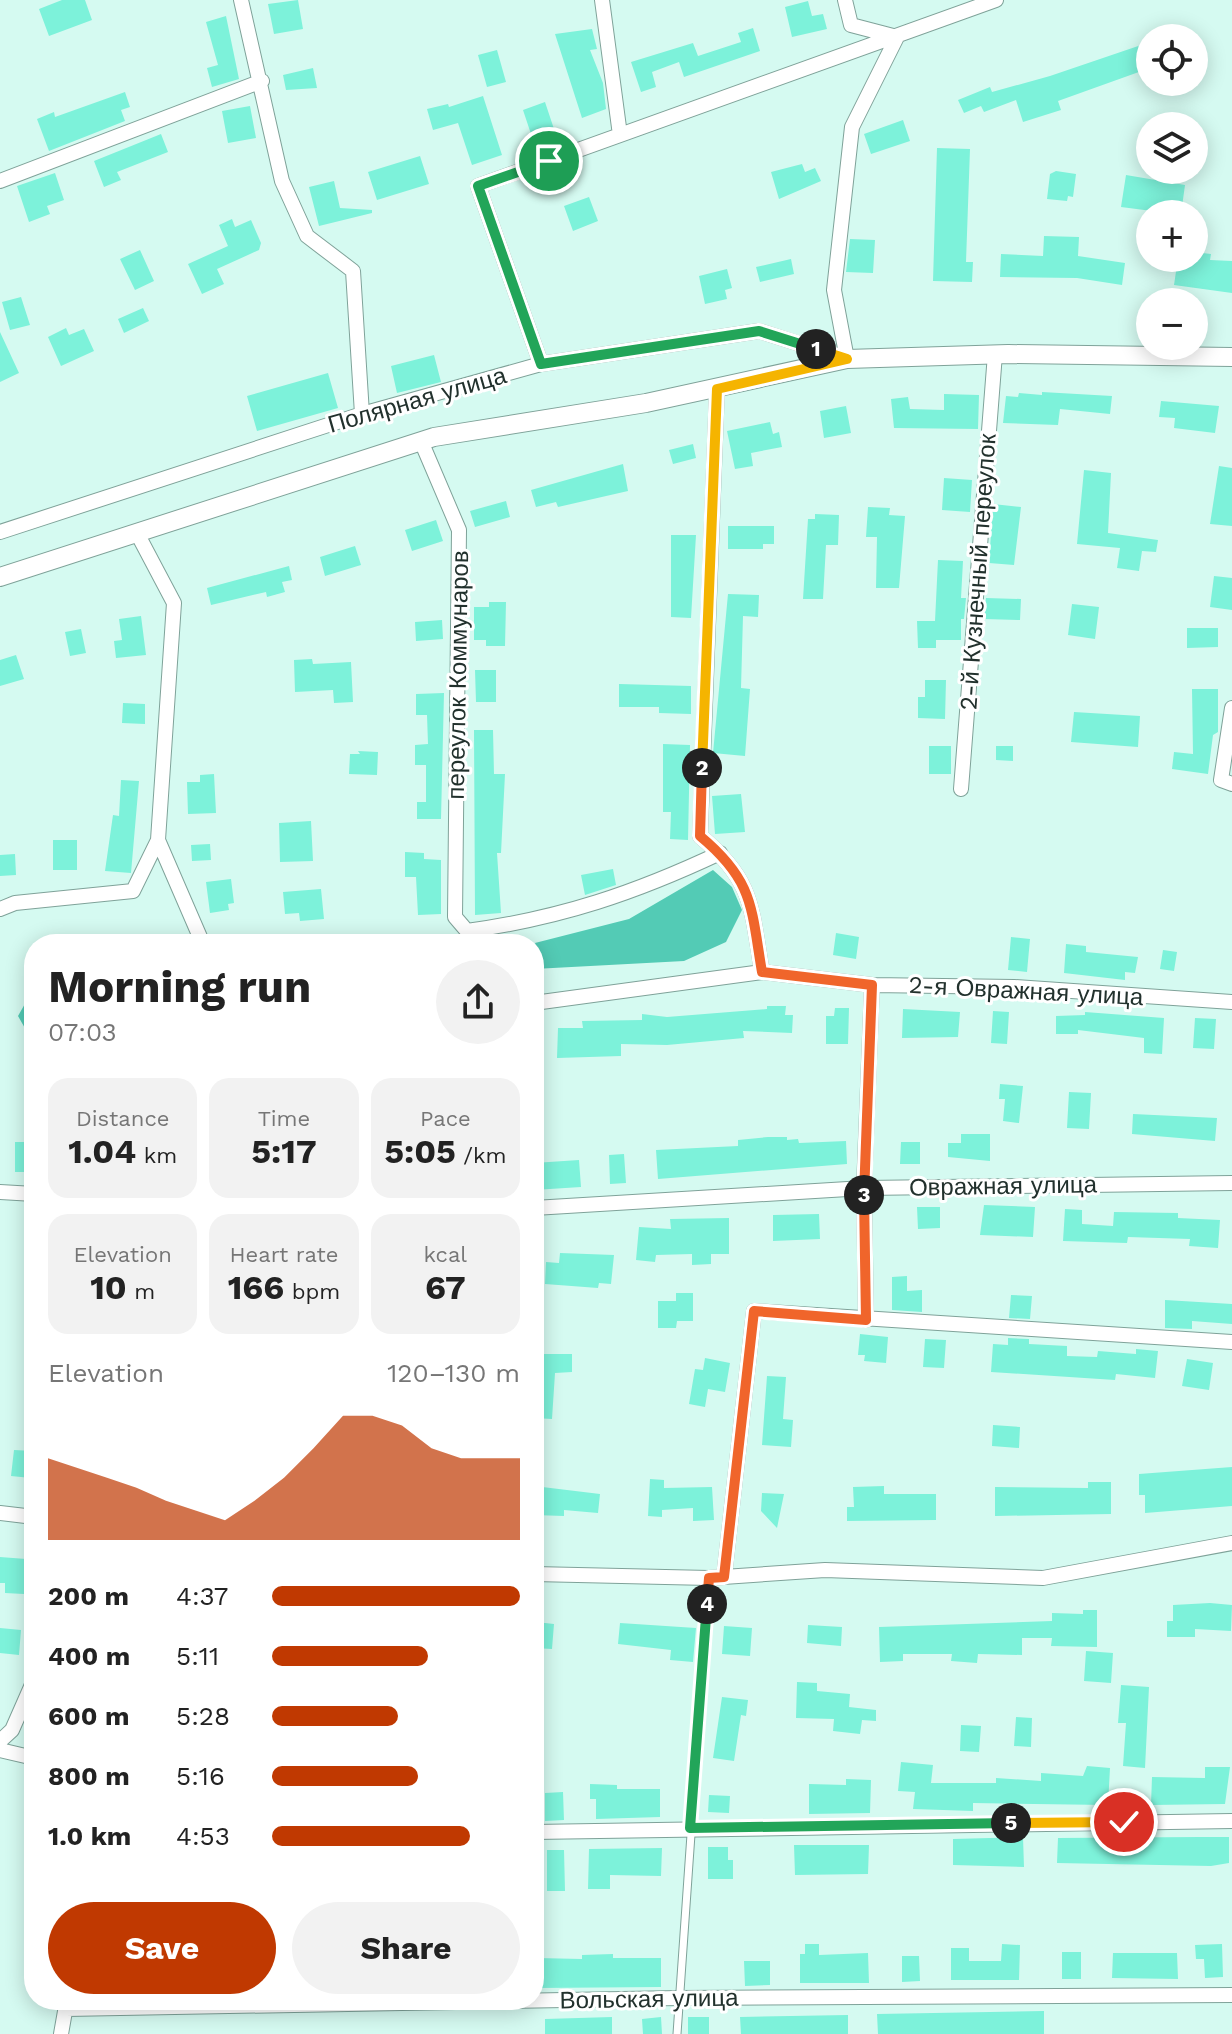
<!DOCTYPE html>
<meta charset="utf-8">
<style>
:root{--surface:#fff;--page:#f2f2f2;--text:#222;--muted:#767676;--accent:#c03901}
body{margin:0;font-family:"Work Sans",sans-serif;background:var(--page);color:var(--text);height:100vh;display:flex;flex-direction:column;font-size:30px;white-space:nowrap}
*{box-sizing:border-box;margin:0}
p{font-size:26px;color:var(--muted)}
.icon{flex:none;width:44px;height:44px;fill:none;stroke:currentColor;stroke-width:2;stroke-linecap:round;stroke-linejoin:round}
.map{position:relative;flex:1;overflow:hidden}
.drawer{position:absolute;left:24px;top:934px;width:520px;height:1076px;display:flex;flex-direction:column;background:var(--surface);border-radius:32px;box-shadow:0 4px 20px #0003}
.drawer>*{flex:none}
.fabs{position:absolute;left:1136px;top:24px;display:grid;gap:16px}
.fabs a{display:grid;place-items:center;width:72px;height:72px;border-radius:50%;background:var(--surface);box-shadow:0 4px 20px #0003;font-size:40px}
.pin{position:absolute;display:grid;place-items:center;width:68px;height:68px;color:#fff;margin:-34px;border:4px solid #fff;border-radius:50%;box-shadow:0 2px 8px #0007}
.km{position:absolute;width:40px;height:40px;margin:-20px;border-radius:50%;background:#222;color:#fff;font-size:22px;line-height:40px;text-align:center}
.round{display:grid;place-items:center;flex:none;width:84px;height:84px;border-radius:42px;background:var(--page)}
.headline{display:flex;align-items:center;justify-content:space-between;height:136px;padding:0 24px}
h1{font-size:44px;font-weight:700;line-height:60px}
.metrics{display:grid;grid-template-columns:repeat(3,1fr);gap:12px;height:136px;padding:8px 24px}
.metrics div{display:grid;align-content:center;border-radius:20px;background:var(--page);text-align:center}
.metrics b{font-size:34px;font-weight:700}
.metrics small{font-size:22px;font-weight:400}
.metrics p{font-size:22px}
.chart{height:224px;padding:16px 24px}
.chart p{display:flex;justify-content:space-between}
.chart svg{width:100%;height:144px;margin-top:8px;fill:var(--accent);opacity:.7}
.button{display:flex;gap:16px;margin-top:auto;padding:16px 24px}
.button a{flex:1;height:92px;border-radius:48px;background:var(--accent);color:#fff;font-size:32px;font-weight:700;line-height:92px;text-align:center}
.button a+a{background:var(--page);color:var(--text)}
ul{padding:0 24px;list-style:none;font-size:26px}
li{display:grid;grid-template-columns:128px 96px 1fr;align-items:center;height:60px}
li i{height:20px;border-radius:10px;background:var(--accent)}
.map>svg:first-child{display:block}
</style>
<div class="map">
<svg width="1232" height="2034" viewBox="0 0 1232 2034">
<rect width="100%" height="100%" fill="#d5faf1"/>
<path fill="#53cbb5" d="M713,870L732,887L742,910L726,942L684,961L534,969L531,944L629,919Z
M34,988V1044L18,1016Z"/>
<path fill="#7df2da" d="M62,0H85L92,20L49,36L39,9Z
M298,0L303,29L274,34L268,4Z
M808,1L812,16L823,14L827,29L792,37L785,7Z
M226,16L239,79L212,87L207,68L218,65L206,22Z
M753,28L760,51L684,77L679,62L652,72L656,87L641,92L631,62L693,43L698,56L741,42L738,33Z
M592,29L597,49L590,50L603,83L606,109L582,118L555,34Z
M1150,42V68L1058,101L1061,110L1023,122L1016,100L984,112L981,106L964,113L958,100L990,87L992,92L1050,76Z
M497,50L506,82L487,87L478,55Z
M313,68L317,88L286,90L283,75Z
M125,92L130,107L121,110L125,121L49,151L37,119L54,112L55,117Z
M483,96L502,155L472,165L458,123L433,130L427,109L448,104L449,107Z
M545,102L555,132L533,140L523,110Z
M250,106L256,138L228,143L222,111Z
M903,120L910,141L871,154L864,134Z
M161,134L168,152L117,172L121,180L104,187L94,161Z
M937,148L970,149L966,262H973L972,282L933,281Z
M420,156L429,184L377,200L368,172Z
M802,164L805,172L815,168L821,181L779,199L771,172Z
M1056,171L1076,174L1073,197L1068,196L1067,201L1047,199L1050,174Z
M55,173L64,200L47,206L50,214L29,222L17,186Z
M1126,175L1185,185L1181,214H1151L1152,211L1121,207Z
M334,181L340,208L372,210V213L319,226L309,187Z
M589,197L598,221L573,231L564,206Z
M232,219L235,227L251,220L261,243L259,250L217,269L224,284L202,294L188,264L228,246L219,225Z
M1044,236L1079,237L1078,256L1125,263L1122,285L1077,278L1000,277L1001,254L1043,256Z
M850,239L875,240L873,273L846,272Z
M140,250L154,281L135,290L120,259Z
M1194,252L1211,254L1210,260L1232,261V293L1174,285L1178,258H1194Z
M791,259L794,274L760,282L756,267Z
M727,269L732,288L725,290L727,299L705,304L699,276Z
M21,297L30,325L10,330L2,302Z
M143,308L149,321L124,333L118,319Z
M66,328L69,335L84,329L94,351L61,366L48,337Z
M0,332L19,373L0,382Z
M434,355L441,382L397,393L391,366Z
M328,373L338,408L257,431L247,396Z
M1042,392L1112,396L1110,414L1060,409L1058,425L1003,423L1006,396L1018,397L1019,393L1042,395Z
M944,394L979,395L978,429L894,428L891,399L908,397L910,409L944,410Z
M1161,401L1219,406L1215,433L1174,428L1175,418L1159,417Z
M846,406L851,433L824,438L820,411Z
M770,422L773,434L779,432L782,447L751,453L753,466L735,469L727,431Z
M693,444L696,458L673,464L669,450Z
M623,464L628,491L558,507L556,502L536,507L531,490Z
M1219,466L1232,468V526L1210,524Z
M1084,470L1111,473L1108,533L1158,540L1156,552L1142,551L1139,571L1117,568L1120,548L1077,544Z
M944,478L972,480L970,512L942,510Z
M506,501L510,517L475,527L470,511Z
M993,504L1021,507L1014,565L989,563Z
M868,507L890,508L889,515L905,516L899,588H876L877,537H866Z
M815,514L839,515L838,545H826L823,599H803L808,519H815Z
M436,520L443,541L412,551L405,530Z
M728,526H774V544H763V549H728Z
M671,535H696L691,618L671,617Z
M355,546L361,565L325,576L320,557Z
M938,560L963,561L961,598H966L964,619H961V640H936V648H918L917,621H935Z
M289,566L292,580L282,582L285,592L267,597L266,592L211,605L207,588Z
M1214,576L1232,578V610L1210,607Z
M728,594L759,595L758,617L743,616L741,688L750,689L745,756L713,753Z
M986,598L1021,599L1020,620L984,619Z
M489,602H506L505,646H486V640H474V607H489Z
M1072,604L1099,607L1095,639L1068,635Z
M141,616L146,655L116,658L114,641L122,640L119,619Z
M442,620L443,639L416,641L415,622Z
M1187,628H1218V647L1187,648Z
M81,629L86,653L70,656L65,632Z
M16,655L24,679L0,686V660Z
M312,659L313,664L351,662L353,702L334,703L333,690L295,692L294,660Z
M475,670H496V702H476Z
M925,680H946L945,719L918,718V697H925Z
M619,684L691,686V714L659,713V707H619Z
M1192,689H1218V732L1213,735L1208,774L1172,769L1174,752L1193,754Z
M444,693L441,819H417V802H426V765H415V745L428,744L427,715H416V694Z
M123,703L145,704V724L122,723Z
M1074,712L1140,716L1138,747L1071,742Z
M474,730H493L494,774H505L501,853H497L501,913L475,915Z
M663,744L690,745L688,840L670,839L671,812H663Z
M929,746H951V774H929Z
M996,746H1013V761L996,760Z
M358,751L378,752L377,775L349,774L350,754H360Z
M214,774L216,813L188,814L187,782H200V775Z
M121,780L139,781L131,873L105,871L113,815L119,816Z
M741,794L745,832L715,834L712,796Z
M311,821L313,861L280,862L279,823Z
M53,840H77V870H53Z
M210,844L211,860L192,861L191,845Z
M405,852L424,853V859L441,860V914L418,915L416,877H405Z
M15,854L16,875L0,876V855Z
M613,869L616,885L585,895L581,875Z
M231,879L234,903L228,904L229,910L210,913L206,882Z
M321,889L324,919L300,921L299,913L285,914L283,892Z
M836,933L859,937L856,959L833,955Z
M1011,937L1030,939L1027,972L1008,970Z
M1066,944L1086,946V952L1138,957L1135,973L1125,972V980L1064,973Z
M1163,950L1177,952L1174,971L1160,969Z
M767,1006H786L785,1015H793L792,1033L743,1031L744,1038L667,1045L621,1044V1056L557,1058L558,1028H583L582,1021L642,1020V1014L667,1017L767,1009Z
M835,1008H849L848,1044H826V1016H834Z
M903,1009L960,1012L958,1037L902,1038Z
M993,1011L1009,1012L1007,1044L991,1043Z
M1085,1012L1164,1018L1162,1054L1144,1053V1038L1078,1030V1034H1056V1016L1085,1015Z
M1195,1018L1216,1019L1214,1049L1193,1048Z
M1000,1084L1023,1086L1019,1123L1003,1121L1005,1099H999Z
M1069,1092L1091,1093L1089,1129L1067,1128Z
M1133,1114L1217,1118L1215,1141L1132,1134Z
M961,1134H990V1161L948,1157V1143H961Z
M768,1137H787V1140L798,1139L799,1143L846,1141L847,1164L658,1179L656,1150L738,1146V1140Z
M15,1142H34V1172H15Z
M901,1142H920V1164H900Z
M624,1154L626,1183L610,1184L609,1155Z
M579,1160L581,1187L534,1190V1163Z
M984,1205L1035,1207L1033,1237L980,1235Z
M917,1207H940V1228L918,1229Z
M1065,1209L1082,1210V1224L1113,1226L1114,1212L1178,1213V1218L1220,1220L1218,1248L1189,1246L1190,1239L1128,1237L1127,1243L1063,1241Z
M819,1214L820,1239L773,1241V1215Z
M729,1218V1254H711V1264L692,1265V1254L656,1255L655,1262L636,1260L639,1227L671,1229L670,1219Z
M560,1253L614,1255L611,1284L599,1283L598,1288L545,1284L546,1262L559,1263Z
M907,1276V1291L922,1290V1312L892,1310V1277Z
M676,1293H693V1321H677L676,1328H658V1301H676Z
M1011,1295L1032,1296L1030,1319L1009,1318Z
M1165,1300L1232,1304V1324L1192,1321V1329L1165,1328Z
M860,1334L888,1337L886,1363L864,1361L865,1355H858Z
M1008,1338L1029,1339V1344L1067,1346V1356L1097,1357L1098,1351L1136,1354V1349L1158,1351L1155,1378L1116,1374L1115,1380L991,1372L993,1344L1008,1345Z
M925,1339L946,1340L944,1368L923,1367Z
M538,1354H572V1372L555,1373L552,1419L534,1418Z
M705,1358L730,1363L725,1392L708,1389L705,1407L689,1404L695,1369L703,1370Z
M1187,1359L1213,1363L1209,1390L1182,1386Z
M767,1376L786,1377L783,1419L793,1420L791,1447L762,1445Z
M993,1425L1020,1427L1019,1448L992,1446Z
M14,1450L34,1451L31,1478L11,1476Z
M1232,1467V1506L1145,1513V1495H1139V1474Z
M650,1479L664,1480V1488L712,1487L714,1520L693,1521V1508L662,1510V1517L648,1516Z
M1088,1482H1111V1514L995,1516V1487L1088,1488Z
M534,1486L600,1494L598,1513L564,1510V1516L534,1515Z
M884,1486V1494H936V1520L847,1521V1507H854L853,1487Z
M762,1493L784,1494L777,1528L761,1511Z
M0,1557L26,1559L24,1594L5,1593V1583H0Z
M1210,1603L1232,1605L1231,1631L1195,1629V1637H1167V1621H1173V1605Z
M1083,1610H1097V1647L1051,1646L1052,1638H1022V1655L978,1654L977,1663L951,1661L952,1654H903V1661L880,1662L879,1627L1052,1621V1613L1083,1614Z
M536,1622L554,1624L552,1649L534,1648Z
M620,1623L696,1628L693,1662L670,1660L671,1650L618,1644Z
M808,1625L842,1627L841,1646L807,1643Z
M724,1626L752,1628L750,1656L722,1654Z
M0,1628L21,1630L19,1655L0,1653Z
M1086,1651L1113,1653L1111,1683L1084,1681Z
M797,1682L817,1683V1691L850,1694L849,1707L876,1710V1721L862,1720L860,1734L833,1731L834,1719L796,1718Z
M1121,1685L1149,1687L1145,1768L1123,1766L1126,1723H1118Z
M722,1697L748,1700L746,1716L741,1715L734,1761L713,1758Z
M1016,1717L1032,1718L1031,1747L1014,1746Z
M961,1725L981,1726L979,1752L960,1751Z
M901,1762L933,1765L931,1783H996V1778L1041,1781V1773L1083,1776L1087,1766L1110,1768L1108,1805L973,1803V1811L913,1809L915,1792L898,1791Z
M1205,1767H1230L1225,1804L1151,1805L1152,1777L1205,1778Z
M846,1779L871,1780L870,1813L809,1814V1784L846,1785Z
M590,1784L617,1785V1789H660V1817L596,1819V1799H590Z
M563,1792L564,1820L545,1821V1793Z
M709,1795L730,1796L729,1813L708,1812Z
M1023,1837L1024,1867L953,1865V1839Z
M1200,1837H1229V1863L1211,1866L1057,1863L1058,1838Z
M794,1845H869L868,1874L795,1875Z
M708,1847H728V1860H733V1879H708Z
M662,1848L661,1876L610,1875V1889H588L589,1849Z
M547,1850H564L565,1891H547Z
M805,1944H819V1955L868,1953L869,1983H800V1954H805Z
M1002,1944L1020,1945L1019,1980H951V1948H969V1961H1001Z
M1222,1944L1223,1977L1205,1978L1204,1959H1196L1195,1945Z
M1062,1952H1081V1979H1062Z
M1113,1953H1177L1178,1979L1112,1978Z
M613,1954V1958H661V1987L536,1988L537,1958L582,1959V1955Z
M902,1956H919L920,1981L902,1982Z
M744,1961H770V1985L745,1986Z
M1044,2011V2034H878L877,2014Z
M848,2015V2034H741L740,2017Z
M612,2017V2034H545V2019Z
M661,2017L662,2034H643L642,2019Z
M688,2017H709V2034H688Z"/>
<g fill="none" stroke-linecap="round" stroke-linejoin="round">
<defs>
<path id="service" d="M677,2034L709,1578"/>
<path id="minor" d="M241,0L282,181L307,236L353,271L362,414
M602,0L620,135
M0,181L262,81
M541,364L478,186L996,0
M717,389L700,836C754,881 751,907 762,972
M421,441L459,530L455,917L467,931C561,918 635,893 720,853
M0,532L362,414L541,364L759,331L847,359L834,290L852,127L897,37L851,25L845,0
M1232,708L1221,780L1232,784
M961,789L995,354
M158,840L203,944
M0,909L15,903L133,891L158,840L174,603L137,533
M534,1003L762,972L872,985L1014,987L1232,1002
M0,1192L34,1194
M534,1208L864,1188L1232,1183
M866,1320L864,1188L872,985
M0,1513L34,1517
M534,1574L709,1578L825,1570L1043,1578L1232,1543
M724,1577L754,1311L1232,1342
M0,1741L12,1730L34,1680
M0,1750L34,1758
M534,1832L1232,1821
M66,2009L679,1998L1232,1995
M61,2034L67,2000"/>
<path id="tertiary" d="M0,577L434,437L646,403L847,359L1008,354L1232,357"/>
</defs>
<use href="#service" stroke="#7fa299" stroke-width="9"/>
<use href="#minor" stroke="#7fa299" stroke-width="16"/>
<use href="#tertiary" stroke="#7fa299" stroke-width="20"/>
<use href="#service" stroke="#fff" stroke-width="7"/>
<use href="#minor" stroke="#fff" stroke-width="14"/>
<use href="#tertiary" stroke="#fff" stroke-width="18"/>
</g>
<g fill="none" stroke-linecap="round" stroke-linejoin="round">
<defs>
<path id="split-1" d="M549,161L478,186L541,364L759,331L816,349"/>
<path id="split-2" d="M702,768L717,389L847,359L816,349"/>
<path id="split-3" d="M702,768L700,836C754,881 751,907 762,972L872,985L864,1195"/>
<path id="split-4" d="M707,1604L709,1578L724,1577L754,1311L866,1320L864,1195"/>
<path id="split-5" d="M707,1604L690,1828L1011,1823"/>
<path id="split-6" d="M1011,1823L1124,1822"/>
</defs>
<use href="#split-1" stroke="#fff" stroke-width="16"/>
<use href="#split-2" stroke="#fff" stroke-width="16"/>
<use href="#split-3" stroke="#fff" stroke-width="16"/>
<use href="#split-4" stroke="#fff" stroke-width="16"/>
<use href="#split-5" stroke="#fff" stroke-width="16"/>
<use href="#split-6" stroke="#fff" stroke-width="16"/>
<use href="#split-1" stroke="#22a559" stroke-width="10"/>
<use href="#split-2" stroke="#f5b400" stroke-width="10"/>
<use href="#split-3" stroke="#f0652b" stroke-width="10"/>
<use href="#split-4" stroke="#f0652b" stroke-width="10"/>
<use href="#split-5" stroke="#22a559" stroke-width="10"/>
<use href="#split-6" stroke="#f5b400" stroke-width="10"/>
</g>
<g text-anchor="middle" stroke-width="6" stroke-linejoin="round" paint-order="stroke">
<g font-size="24" fill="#22312d" stroke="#fff">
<text transform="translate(417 400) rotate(-16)" y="8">Полярная улица</text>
<text transform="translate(978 572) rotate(-86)" y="8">2-й Кузнечный переулок</text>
<text transform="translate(458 675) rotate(-89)" y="8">переулок Коммунаров</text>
<text transform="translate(1026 991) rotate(3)" y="8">2-я Овражная улица</text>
<text transform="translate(1003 1186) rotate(-1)" y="8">Овражная улица</text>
<text transform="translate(649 1999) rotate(-1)" y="8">Вольская улица</text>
</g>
</g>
</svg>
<div class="fabs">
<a><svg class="icon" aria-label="locate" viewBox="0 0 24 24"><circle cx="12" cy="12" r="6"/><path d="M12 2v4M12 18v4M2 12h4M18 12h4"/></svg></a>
<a><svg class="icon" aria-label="layers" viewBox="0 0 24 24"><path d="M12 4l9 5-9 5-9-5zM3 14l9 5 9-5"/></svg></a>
<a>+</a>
<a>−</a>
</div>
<div class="pin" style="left:549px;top:161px;background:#1e9e55"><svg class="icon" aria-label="arrive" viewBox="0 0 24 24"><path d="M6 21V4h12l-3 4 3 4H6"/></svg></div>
<div class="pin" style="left:1124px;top:1822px;background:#d93025"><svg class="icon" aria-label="check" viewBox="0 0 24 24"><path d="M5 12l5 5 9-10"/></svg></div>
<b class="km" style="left:816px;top:349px">1</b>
<b class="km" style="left:702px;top:768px">2</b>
<b class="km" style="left:864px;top:1195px">3</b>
<b class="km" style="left:707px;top:1604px">4</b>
<b class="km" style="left:1011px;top:1823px">5</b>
<section class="drawer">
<div class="headline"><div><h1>Morning run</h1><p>07:03</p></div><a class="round"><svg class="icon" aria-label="share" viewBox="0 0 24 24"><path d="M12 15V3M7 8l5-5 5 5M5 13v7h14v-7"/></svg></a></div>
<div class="metrics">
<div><p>Distance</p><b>1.04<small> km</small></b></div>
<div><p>Time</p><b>5:17</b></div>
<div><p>Pace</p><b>5:05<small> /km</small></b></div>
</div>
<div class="metrics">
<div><p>Elevation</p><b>10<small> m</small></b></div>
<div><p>Heart rate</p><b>166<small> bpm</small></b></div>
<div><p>kcal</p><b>67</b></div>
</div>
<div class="chart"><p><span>Elevation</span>120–130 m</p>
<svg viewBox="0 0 160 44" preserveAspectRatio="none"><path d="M0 44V19L10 22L20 25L30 28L40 32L50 35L60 38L70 32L80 25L90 16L100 6L110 6L120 9L130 16L140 19L150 19L160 19V44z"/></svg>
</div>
<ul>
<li><b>200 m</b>4:37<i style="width:100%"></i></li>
<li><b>400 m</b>5:11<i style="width:63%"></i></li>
<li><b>600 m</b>5:28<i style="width:51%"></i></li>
<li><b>800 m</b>5:16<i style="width:59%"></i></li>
<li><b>1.0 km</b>4:53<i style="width:80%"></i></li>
</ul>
<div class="button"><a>Save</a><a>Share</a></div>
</section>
</div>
